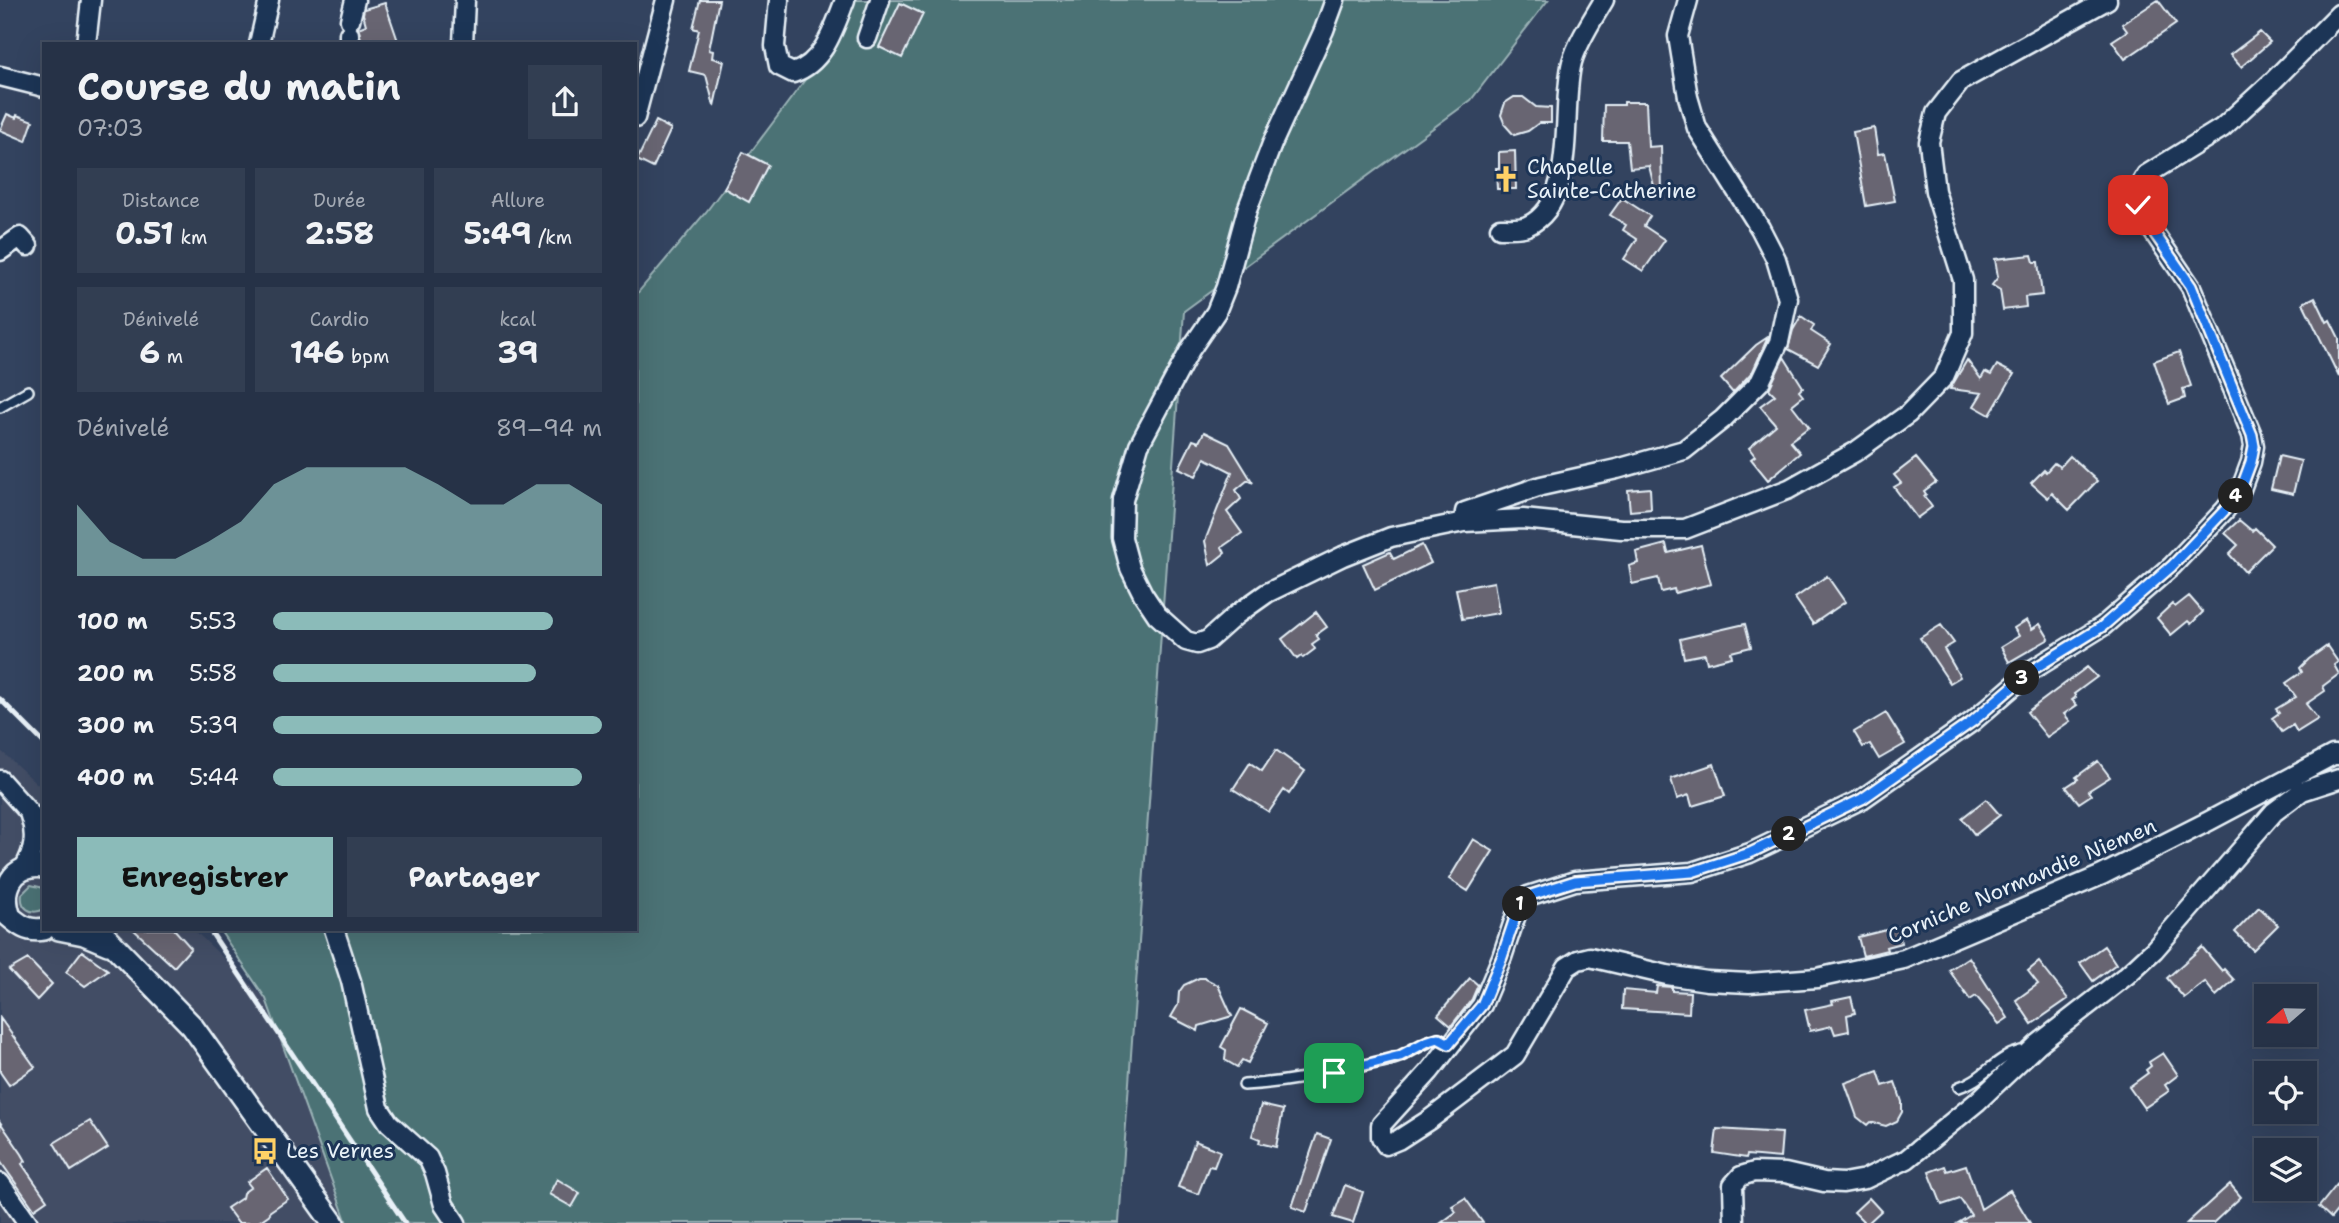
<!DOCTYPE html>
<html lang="fr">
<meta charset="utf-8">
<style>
:root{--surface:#263247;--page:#323e52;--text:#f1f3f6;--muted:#a4aab4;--line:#424d60;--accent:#8bbbb9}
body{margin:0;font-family:"Shantell Sans",sans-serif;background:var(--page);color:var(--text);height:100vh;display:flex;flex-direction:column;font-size:26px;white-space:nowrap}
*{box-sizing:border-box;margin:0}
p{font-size:23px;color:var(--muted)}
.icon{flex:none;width:38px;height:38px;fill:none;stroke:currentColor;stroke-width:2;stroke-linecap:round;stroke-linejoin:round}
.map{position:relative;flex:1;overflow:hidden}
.panel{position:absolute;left:42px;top:42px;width:595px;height:889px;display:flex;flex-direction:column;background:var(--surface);border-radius:0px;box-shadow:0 7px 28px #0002,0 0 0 2px var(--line)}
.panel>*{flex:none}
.needle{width:46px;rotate:250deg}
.tools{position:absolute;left:2254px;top:984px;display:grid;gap:14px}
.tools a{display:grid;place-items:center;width:63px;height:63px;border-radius:0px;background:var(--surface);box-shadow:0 7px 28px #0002,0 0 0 2px var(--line);font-size:35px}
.pin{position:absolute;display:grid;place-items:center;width:60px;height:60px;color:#fff;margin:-30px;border-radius:14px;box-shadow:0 4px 10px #0006}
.km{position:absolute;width:35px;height:35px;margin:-18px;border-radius:50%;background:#222;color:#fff;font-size:19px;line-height:35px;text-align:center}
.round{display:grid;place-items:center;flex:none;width:74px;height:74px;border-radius:0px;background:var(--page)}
.headline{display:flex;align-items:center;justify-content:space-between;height:119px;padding:0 35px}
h1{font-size:38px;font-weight:700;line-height:52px}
.metrics{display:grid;grid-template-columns:repeat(3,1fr);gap:10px;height:119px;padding:7px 35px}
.metrics div{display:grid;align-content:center;border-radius:0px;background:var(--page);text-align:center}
.metrics b{font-size:30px;font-weight:700}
.metrics small{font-size:19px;font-weight:400}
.metrics p{font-size:19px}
.chart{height:196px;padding:14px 35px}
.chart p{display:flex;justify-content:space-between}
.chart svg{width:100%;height:126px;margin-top:7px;fill:var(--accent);opacity:.7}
.action{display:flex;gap:14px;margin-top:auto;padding:14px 35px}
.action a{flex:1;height:80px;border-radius:0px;background:var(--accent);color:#111;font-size:28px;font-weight:700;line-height:80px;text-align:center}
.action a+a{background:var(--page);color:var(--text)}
ul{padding:0 35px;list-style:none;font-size:23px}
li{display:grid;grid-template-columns:112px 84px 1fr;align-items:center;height:52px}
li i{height:18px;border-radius:9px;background:var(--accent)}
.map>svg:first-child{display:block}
</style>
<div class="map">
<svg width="2339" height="1223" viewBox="0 0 2339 1223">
<rect width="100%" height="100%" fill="#33435f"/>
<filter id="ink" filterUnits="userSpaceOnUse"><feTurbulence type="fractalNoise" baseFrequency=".0143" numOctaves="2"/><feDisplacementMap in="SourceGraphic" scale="14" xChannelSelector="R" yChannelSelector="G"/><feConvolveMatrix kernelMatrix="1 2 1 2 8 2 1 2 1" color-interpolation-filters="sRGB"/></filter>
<g filter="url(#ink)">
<path fill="#434d65" d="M0,750L44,790V929H193L266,999L347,1223H0Z"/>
<path fill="#4c7275" stroke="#9ab2b6" stroke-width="2" d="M851,0H1548L1471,100L1184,311L1119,1223H347L266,999L219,929H635V296L706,212L807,77Z
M31,885L44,888V909C31,916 20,908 22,894Z"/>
<path fill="#676572" stroke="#e8f1f8" stroke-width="2" d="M700,0H719L709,50L713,51L712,58L724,61L714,106L706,75L689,71L699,30L693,28Z
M2158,0L2176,24L2125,59L2112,41L2127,31L2122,24Z
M385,3L399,44H372L371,39L362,42L358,28L366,25L363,14L364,9Z
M900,3L923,14L902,58L879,47Z
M2260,32L2270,42L2241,67L2230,55Z
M1514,97H1523L1536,107L1551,108V123H1539L1528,131L1514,135L1505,125L1501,115L1505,103Z
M1624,102H1646L1648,147L1661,146L1662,193L1656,194L1649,166L1630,168L1627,141H1603L1604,105H1624Z
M7,114L16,118L17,115L33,121L26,141L0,130Z
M656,121L671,129L653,168L637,160Z
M1874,128L1878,154L1885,153L1895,201L1866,206L1853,132Z
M1515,151L1516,189H1497L1496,168H1499V152Z
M743,152L768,165L749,202L724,188Z
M1622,198L1650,216L1644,226L1665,240L1643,271L1624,259L1637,239L1623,230L1626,225L1610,215Z
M2032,255L2034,262H2038L2042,295L2025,297L2026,307L2003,310L2000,290L1992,285L1998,277L1995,259Z
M2315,297L2327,322L2330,320L2339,338V377L2303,303Z
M1801,316L1814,325L1811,331L1831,344L1818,365L1788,349L1793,330Z
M1768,337L1753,371L1733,393L1721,379L1756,345Z
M2179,352L2191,386L2183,389L2185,398L2169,404L2154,361Z
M1784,357L1803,387L1799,391L1803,396L1792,405L1809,427L1790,441L1800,453L1768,480L1751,459L1755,456L1749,448L1776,425L1760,406L1775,395L1769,389Z
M1967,360L1981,379L1985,372L1991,375L1997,365L2014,374L1990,415L1974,406L1982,393L1950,389Z
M1204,432L1229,444L1253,483L1248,480L1236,490L1241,499L1227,512L1242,533L1222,547L1225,553L1210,565L1205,541L1232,472L1205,458L1196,476L1179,468L1193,440L1199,442Z
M2070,456L2097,481L2069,510L2052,493L2048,498L2031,483L2044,470L2046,472L2054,463L2060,467Z
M2279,456L2301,461L2293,494L2271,489Z
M1916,458L1936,482L1924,491L1926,494L1924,496L1932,507L1917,518L1894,487L1901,483L1894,475Z
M1650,488L1651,509L1630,511L1628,490Z
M2239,520L2252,531L2255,528L2272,545L2245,572L2229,554L2238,545L2225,533Z
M1666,544L1668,553L1701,545L1711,584L1675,593L1674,589L1661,592L1658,578L1632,584L1629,566L1638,563L1636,552Z
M1422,545L1431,563L1375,590L1363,564L1390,552L1394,559Z
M1827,576L1845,602L1813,624L1795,598Z
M1494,582L1499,613L1462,619L1456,589Z
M2189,596L2203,612L2191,624L2188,621L2171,635L2157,618L2172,604L2175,607Z
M1316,612L1327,627L1316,635L1319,639L1312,644L1315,649L1303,658L1301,656L1297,659L1282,639Z
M2027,620L2032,629L2040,624L2049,639L2009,662L2001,647L2019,636L2014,628Z
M1745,624L1751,647L1731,652L1732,657L1707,663L1705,654L1684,658L1680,639Z
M1941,625L1954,643L1944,649L1960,677L1950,683L1920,638Z
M2327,646L2338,662L2334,665L2339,674L2323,686L2325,691L2306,704L2318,719L2297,732L2293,725L2282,732L2272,718L2279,713L2276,709L2296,697L2286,683L2302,672L2300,668L2309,659Z
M2087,667L2097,677L2074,694L2076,697L2072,700L2077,705L2064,714L2070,721L2047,737L2027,712Z
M1886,713L1905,744L1879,759L1870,744L1863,747L1854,732Z
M1276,750L1305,771L1289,794L1284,790L1269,812L1233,789L1250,763L1262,771Z
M2098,761L2110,777L2088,791L2091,795L2079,803L2066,787L2078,779L2076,777Z
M1714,764L1725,796L1692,806L1689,795L1677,799L1671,779Z
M1986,799L2000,815L1975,835L1962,818Z
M1473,839L1493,851L1468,891L1449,879Z
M2259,907L2278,925L2253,950L2235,932Z
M1898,927L1901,943L1886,947L1887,950L1863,956L1858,937Z
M133,929H174L191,948L174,967Z
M2104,946L2116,964L2093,981L2080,963Z
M2202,947L2222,971L2224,969L2234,980L2216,996L2205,982L2184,998L2167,978Z
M82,951L108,970L85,986L66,972Z
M1969,957L2008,1018L1999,1024L1976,996L1970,1000L1949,970Z
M28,959L52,984L37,1000L9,970Z
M2039,962L2068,999L2032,1024L2016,1000L2038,984L2028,971Z
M1199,978H1204L1218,985L1232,1016L1199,1026L1198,1031L1171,1017L1178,1005L1179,992L1184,985Z
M1470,978L1478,985L1472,999L1451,1026L1438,1015Z
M1657,986L1672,987V991L1690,992L1689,1013L1622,1009L1623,990L1656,993Z
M1851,997L1855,1013L1847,1015L1849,1031L1835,1034L1832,1026L1810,1031L1805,1010L1833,1004L1832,1001Z
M1241,1009L1268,1023L1248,1063L1242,1060L1237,1067L1225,1060L1226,1050L1221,1047Z
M0,1018L35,1067L9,1085L0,1072Z
M2163,1053L2178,1075L2165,1085L2169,1091L2144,1108L2129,1087L2148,1073L2146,1070L2151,1066L2149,1062Z
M1878,1071L1883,1086L1895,1082L1902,1102V1112L1897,1121L1886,1126L1870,1122L1867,1125L1857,1117L1845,1083Z
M1261,1105L1283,1110L1276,1147L1259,1143L1260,1139L1252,1136Z
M90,1121L108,1148L71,1171L54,1143Z
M0,1122L22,1154L26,1161L22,1164L47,1200L34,1209L0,1161Z
M1717,1129L1782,1133L1780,1158L1747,1155L1746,1158L1714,1153Z
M1317,1134L1331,1139L1306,1212L1292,1207Z
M1195,1141L1220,1151L1214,1167L1209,1166L1198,1194L1178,1187Z
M1966,1165L1981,1209L2010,1190L2030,1223H1958L1971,1215L1960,1199L1942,1205L1929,1172L1945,1166L1947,1171Z
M267,1168L288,1199L269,1212L270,1214L257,1223H238L227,1208L242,1198L243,1193L251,1187L247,1182Z
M557,1179L580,1193L572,1207L549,1194Z
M2339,1182V1208L2331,1218L2319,1207Z
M2230,1184L2241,1197L2213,1223H2187Z
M1345,1185L1363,1192L1353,1223L1333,1217Z
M1465,1198L1483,1223H1441L1456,1212L1452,1206Z
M1869,1198L1881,1211L1868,1223H1865L1854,1212Z"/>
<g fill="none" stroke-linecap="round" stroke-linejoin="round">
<defs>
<path id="service" d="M0,407L28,391
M1244,1085C1284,1083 1322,1075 1362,1066C1374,1063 1387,1062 1399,1057C1413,1051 1424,1042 1439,1038L1449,1044
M1959,1087C1983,1080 1996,1057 2021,1051L2026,1054"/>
<path id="minor" d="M779,0L775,46L779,66L793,73C824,63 834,28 845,0
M1335,0L1324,30L1272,144L1247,210L1226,287L1216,312L1190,350L1139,445L1123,500L1122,538L1130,568L1143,594L1157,615L1186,641L1197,644L1208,640L1236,615L1267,593L1343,556L1391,537L1464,522L1523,519L1621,529H1685L1789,489L1855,452L1908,414L1944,377L1963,333V280L1935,191L1929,142L1936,113L1961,81L2107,0
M2339,14L2271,83L2222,128L2146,175L2138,189V205L2148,224L2191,287L2252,435L2254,446L2251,462L2241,489L2225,510L2172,566L2103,626L2032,670L1973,721L1862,799L1750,853L1692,872L1575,881L1528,896L1520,903L1502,957L1482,1005L1430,1071L1381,1125V1137L1386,1145L1398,1140L1429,1120L1515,1055L1567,967L1578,960L1590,957L1667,975L1707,981L1749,983L1817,978L1904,959L2102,875L2209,821L2333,755H2339
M350,20L355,0
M867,38L880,0
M86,44L91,0
M259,44L269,0
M349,44V34
M463,44L465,0
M0,76L44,87
M635,118L666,0
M1500,228C1508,228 1520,229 1527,226C1579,203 1560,107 1572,62C1578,41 1593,19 1604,0
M0,251L20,237L28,246
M1464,522L1465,512L1541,486L1617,469L1684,450L1723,419L1760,382L1779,342L1788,299L1776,259L1760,228L1697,128L1688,97L1678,36L1688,0
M0,780L44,829
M24,868C34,851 37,835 30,816
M334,929L351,981L379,1108L389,1123L428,1158L435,1173L444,1205L456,1223
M0,1183L28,1223
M1734,1223L1733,1185L1741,1176L1754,1172L1785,1173L1824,1182L1843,1183L1865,1179L1907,1159L1978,1101L2038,1044L2127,975L2154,950L2274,812L2302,791L2339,779"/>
<path id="tertiary" d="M2,910C15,921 25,933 44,929
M10,917C0,889 12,863 44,867
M59,929L84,934L108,944
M98,929L192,1026L333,1223"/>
</defs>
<use href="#service" stroke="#e8f1f8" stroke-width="14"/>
<use href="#minor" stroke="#e8f1f8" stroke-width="23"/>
<use href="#tertiary" stroke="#e8f1f8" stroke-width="26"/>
<use href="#service" stroke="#1d3557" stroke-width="9"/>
<use href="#minor" stroke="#1d3557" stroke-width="18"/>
<use href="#tertiary" stroke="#1d3557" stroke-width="21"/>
<path stroke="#e8f1f8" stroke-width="5" d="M0,699L44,743
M209,929L405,1223"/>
</g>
</g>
<g fill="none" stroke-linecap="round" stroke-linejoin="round" filter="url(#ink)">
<defs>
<path id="route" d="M1334,1073L1400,1056L1426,1042L1438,1038L1449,1044L1482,1005L1502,957L1520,903L1528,896L1575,881L1692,872L1750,853L1862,799L1973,721L2032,670L2103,626L2172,566L2225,510L2241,489L2251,462L2254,446L2252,435L2191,286L2148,224L2138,205"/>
</defs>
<use href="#route" stroke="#fff" stroke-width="14"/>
<use href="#route" stroke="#1a73e8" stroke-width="9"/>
</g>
<defs>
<symbol id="church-bare" viewBox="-9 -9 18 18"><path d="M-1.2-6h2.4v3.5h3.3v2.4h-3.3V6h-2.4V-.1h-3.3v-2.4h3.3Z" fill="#ffd166" stroke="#1d3557" stroke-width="2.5" paint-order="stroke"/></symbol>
<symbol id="bus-bare" viewBox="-9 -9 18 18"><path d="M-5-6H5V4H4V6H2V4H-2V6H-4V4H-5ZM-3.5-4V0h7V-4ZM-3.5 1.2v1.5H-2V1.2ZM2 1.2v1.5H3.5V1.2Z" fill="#ffd166" stroke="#1d3557" stroke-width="2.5" paint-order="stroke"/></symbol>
</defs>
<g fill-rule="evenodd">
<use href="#church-bare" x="1487" y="160" width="38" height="38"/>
<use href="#bus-bare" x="246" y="1132" width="38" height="38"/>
</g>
<g text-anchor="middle" stroke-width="6" stroke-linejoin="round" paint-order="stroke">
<g font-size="21" fill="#e8f1f8" stroke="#1d3557" text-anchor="start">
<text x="1527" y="174">Chapelle<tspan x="1527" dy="24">Sainte-Catherine</tspan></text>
<text x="286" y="1158">Les Vernes</text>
</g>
<g font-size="21" fill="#e8f1f8" stroke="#1d3557">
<text transform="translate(2022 881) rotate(-23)" y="7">Corniche Normandie Niemen</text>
</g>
</g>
</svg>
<div class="tools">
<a><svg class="needle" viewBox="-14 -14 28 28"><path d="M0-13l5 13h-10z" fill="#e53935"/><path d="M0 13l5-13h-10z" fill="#a4aab4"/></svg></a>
<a><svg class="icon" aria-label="locate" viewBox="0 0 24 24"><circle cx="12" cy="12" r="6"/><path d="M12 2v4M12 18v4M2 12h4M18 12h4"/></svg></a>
<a><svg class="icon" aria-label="layers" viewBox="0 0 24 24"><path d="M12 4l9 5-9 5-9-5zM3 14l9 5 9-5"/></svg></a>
</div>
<div class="pin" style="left:1334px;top:1073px;background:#1e9e55"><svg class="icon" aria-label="arrive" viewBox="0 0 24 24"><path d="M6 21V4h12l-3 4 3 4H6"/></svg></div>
<div class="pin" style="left:2138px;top:205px;background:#d93025"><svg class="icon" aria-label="check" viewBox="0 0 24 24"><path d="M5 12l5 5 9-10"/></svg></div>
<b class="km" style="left:1520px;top:904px">1</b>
<b class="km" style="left:1789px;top:834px">2</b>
<b class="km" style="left:2022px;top:678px">3</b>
<b class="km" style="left:2236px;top:496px">4</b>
<section class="panel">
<div class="headline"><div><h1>Course du matin</h1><p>07:03</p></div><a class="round"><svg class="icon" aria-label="share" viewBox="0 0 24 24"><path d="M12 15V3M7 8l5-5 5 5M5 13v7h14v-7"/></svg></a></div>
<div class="metrics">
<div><p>Distance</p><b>0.51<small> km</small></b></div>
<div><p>Durée</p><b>2:58</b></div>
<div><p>Allure</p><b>5:49<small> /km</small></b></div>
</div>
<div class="metrics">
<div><p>Dénivelé</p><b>6<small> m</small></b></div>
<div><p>Cardio</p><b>146<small> bpm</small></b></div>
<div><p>kcal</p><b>39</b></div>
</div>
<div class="chart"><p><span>Dénivelé</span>89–94 m</p>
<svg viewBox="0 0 160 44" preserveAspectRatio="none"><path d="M0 44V19L10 32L20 38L30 38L40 32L50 25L60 12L70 6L80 6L90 6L100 6L110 12L120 19L130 19L140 12L150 12L160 19V44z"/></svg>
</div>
<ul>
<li><b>100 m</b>5:53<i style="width:85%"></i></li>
<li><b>200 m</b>5:58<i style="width:80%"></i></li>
<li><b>300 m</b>5:39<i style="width:100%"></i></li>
<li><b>400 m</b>5:44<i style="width:94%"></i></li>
</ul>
<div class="action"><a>Enregistrer</a><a>Partager</a></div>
</section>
</div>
